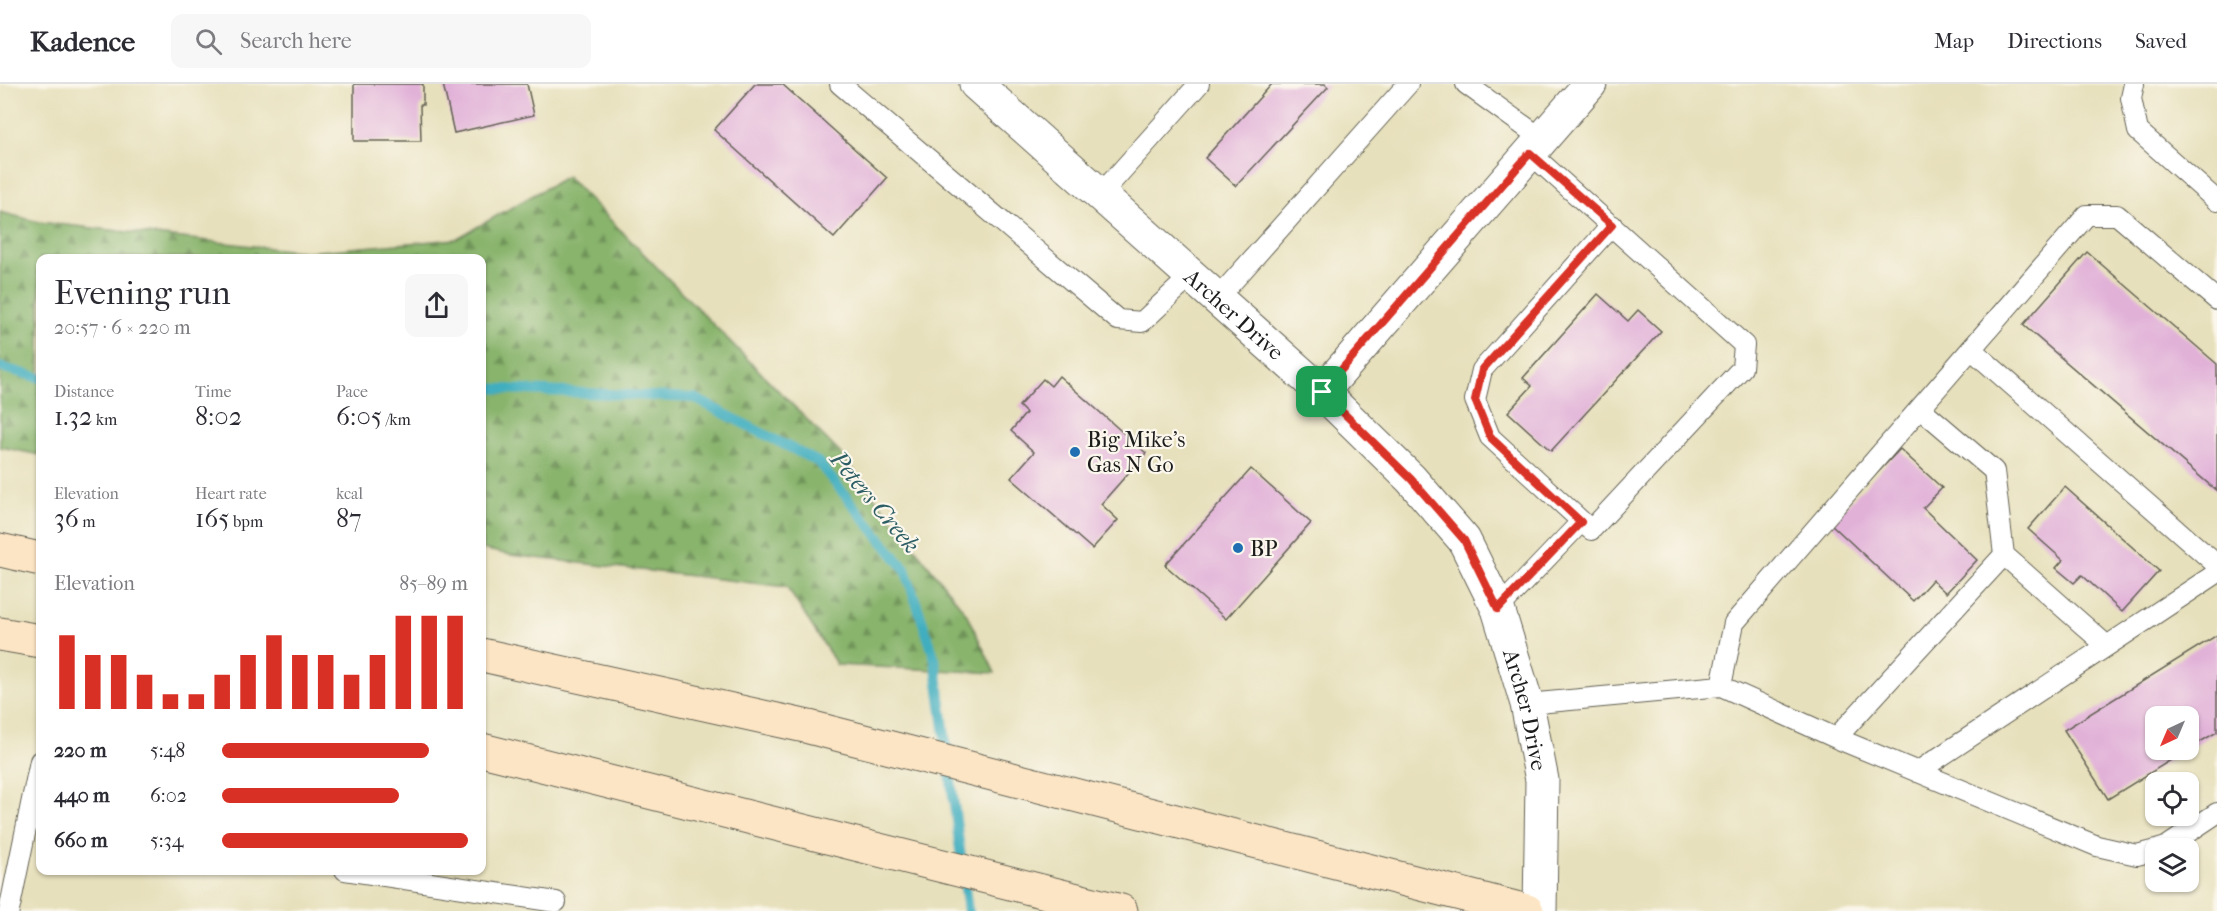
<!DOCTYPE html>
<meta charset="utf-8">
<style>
:root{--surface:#fff;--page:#f7f7f7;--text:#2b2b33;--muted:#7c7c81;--line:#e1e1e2;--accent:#d93025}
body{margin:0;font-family:"IM FELL French Canon",serif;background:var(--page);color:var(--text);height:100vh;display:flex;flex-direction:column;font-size:22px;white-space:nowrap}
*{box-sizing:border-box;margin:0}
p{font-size:20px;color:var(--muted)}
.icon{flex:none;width:33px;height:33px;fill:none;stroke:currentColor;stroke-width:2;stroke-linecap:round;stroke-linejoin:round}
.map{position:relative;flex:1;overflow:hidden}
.side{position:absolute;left:36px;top:170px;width:450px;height:621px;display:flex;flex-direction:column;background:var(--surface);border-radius:12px;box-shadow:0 2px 4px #0004}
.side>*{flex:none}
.needle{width:39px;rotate:224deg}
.controls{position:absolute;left:2145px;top:622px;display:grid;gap:12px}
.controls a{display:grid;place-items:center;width:54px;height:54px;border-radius:12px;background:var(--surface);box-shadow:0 2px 4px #0004;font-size:30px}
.pin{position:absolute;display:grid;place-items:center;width:51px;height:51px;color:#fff;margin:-26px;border-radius:12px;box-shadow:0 3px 9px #0006}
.round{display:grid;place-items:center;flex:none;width:63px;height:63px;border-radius:12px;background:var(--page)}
.overview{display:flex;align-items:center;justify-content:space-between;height:102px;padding:0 18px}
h1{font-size:33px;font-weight:600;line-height:45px}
.metrics{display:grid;grid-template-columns:repeat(3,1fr);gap:9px;height:102px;padding:6px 18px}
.metrics div{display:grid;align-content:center}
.metrics b{font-size:26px;font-weight:600}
.metrics small{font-size:16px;font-weight:400}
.metrics p{font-size:16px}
.chart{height:168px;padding:12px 18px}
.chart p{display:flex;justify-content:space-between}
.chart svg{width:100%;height:108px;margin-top:6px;stroke:var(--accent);stroke-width:6}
ul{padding:0 18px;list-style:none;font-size:20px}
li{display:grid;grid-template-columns:96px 72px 1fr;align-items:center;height:45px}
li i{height:15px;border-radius:8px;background:var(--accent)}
header{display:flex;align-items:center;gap:36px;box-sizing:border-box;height:84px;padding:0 30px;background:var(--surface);border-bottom:2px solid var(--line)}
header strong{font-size:28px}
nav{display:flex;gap:33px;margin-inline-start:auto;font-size:21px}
.search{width:420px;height:54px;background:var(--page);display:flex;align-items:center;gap:15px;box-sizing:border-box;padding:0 21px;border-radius:12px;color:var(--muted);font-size:22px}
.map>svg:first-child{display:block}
</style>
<header>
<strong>Kadence</strong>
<div class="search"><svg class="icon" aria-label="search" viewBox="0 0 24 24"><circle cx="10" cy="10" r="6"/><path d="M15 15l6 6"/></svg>Search here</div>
<nav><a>Map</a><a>Directions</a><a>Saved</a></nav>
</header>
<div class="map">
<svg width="2217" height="827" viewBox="0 0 2217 827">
<defs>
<pattern id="forest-firs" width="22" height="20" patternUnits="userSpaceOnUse" patternTransform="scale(1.5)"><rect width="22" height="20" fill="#88b46c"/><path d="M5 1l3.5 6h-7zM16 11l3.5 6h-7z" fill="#6e9258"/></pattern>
</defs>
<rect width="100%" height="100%" fill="#fbf7ec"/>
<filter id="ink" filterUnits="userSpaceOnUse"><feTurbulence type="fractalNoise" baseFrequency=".0167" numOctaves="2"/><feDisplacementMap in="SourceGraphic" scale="12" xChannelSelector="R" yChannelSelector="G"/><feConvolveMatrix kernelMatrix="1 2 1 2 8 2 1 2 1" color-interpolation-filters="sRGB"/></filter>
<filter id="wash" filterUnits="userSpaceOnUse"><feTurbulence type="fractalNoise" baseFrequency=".008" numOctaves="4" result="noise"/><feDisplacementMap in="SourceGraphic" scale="24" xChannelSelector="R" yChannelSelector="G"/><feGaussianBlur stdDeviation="1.35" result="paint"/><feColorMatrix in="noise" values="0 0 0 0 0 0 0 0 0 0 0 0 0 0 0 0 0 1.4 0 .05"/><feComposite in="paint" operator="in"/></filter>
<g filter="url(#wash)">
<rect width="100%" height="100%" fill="#e7e0bc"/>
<path fill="url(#forest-firs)" stroke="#526844" stroke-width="1.5" d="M567,92L839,368L966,529L995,589L837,581L787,503L510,471L482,465V174H40V371L0,363V128L39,138L306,168L456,155Z"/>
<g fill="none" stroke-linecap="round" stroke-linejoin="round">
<path stroke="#41aebf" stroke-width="10" d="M0,283L40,294
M482,304L694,314L818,378L905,485L935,575L968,827"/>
</g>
<g id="blocks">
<path fill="#e1b1d8" d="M354,0H423V21H420L421,57H354Z
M443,0H527L534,31L454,49Z
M755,0H782L887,94L834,154L714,46Z
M1272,0H1325L1328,3L1236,102L1205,74Z
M2087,168L2217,280V407L2023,241Z
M1598,210L1628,237L1638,226L1661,247L1551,367L1508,328L1532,302L1523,294Z
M1059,292L1146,369L1101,420L1118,436L1092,465L1011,394L1034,368L1011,347L1026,329L1019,322L1043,295L1051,302Z
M1900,365L1942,404L1923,424L1977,476L1946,509L1932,496L1913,517L1830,439Z
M1251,385L1311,439L1226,535L1165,481Z
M2065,403L2159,487L2122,528L2082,491L2074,499L2056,484L2063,476L2028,445Z
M2217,551V648L2188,665V633H2156V666H2187L2108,715L2064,646Z"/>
</g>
</g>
<g filter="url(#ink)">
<use href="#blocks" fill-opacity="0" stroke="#636154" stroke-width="1.5"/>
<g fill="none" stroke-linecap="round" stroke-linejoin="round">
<defs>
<path id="lane" d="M840,0L1118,236L1142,238L1191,192
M1466,0L1542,55
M2134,0L2131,14L2138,47L2217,117
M1530,69L1744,261L1742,284L1591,446L1490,353L1475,316L1482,286L1612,141
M1100,111L1199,0
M1217,215L1408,0
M1971,265L2217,481
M1920,324L1994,387L2004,471L2107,562
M1498,525L1581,438
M1721,602L1734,539L2087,131H2117L2217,216
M1527,620L1721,602L1836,654L2097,762L2137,771L2156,766
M1836,654L2004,471
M1917,688L2217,489
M2159,765L2166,763L2217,729
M345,786L556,818
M9,827L40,677"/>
<g id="street">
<path id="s1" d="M976,0L1322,308L1411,395L1464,456L1498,525L1527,620L1542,696L1540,827"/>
<path d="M1322,308L1590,0"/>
</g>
<path id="secondary" d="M0,466L40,475
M0,550L40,557
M482,571L809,643L1527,827
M482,666L1121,827"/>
</defs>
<use href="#lane" stroke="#636154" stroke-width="22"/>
<use href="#street" stroke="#636154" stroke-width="35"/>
<use href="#secondary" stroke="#636154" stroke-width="35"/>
<use href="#lane" stroke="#fff" stroke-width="20"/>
<use href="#street" stroke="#fff" stroke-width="33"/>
<use href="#secondary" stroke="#fce5c4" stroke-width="33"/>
</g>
</g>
<g fill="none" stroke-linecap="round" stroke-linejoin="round" filter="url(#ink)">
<defs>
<path id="route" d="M1530,69L1612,141L1482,286L1475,316L1490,353L1581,438L1498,525L1464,456L1411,395L1322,308Z"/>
</defs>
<use href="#route" stroke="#fff" stroke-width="12"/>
<use href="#route" stroke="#d93025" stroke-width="8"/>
</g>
<g fill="#1f6fb2" stroke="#fbf7ec" stroke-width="2">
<circle cx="1075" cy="368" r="6"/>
<circle cx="1238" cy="464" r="6"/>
</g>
<g text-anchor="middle" stroke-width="4.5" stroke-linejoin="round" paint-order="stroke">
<g font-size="22" fill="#1c1c1c" stroke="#fbf7ec">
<text dy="8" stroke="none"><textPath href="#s1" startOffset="346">Archer Drive</textPath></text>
<text dy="8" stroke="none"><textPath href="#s1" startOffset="850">Archer Drive</textPath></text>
</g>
<g font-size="22" fill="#1c1c1c" stroke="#fbf7ec" text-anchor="start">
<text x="1087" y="363">Big Mike's<tspan x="1087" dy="25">Gas N Go</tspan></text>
<text x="1250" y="472">BP</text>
</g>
<g font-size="24" font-style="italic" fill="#2d5e65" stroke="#fbf7ec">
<text transform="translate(875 418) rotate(50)" y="8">Peters Creek</text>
</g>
</g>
</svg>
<div class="controls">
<a><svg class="needle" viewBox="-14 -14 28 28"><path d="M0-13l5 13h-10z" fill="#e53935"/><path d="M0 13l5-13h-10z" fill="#7c7c81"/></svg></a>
<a><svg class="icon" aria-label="locate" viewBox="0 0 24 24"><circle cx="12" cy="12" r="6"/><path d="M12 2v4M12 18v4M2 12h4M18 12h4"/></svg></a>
<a><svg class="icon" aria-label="layers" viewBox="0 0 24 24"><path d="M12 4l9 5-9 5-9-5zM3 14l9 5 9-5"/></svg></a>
</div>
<div class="pin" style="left:1322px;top:308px;background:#1e9e55"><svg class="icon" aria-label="arrive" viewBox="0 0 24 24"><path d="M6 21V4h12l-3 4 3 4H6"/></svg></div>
<section class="side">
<div class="overview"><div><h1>Evening run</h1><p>20:57 · 6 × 220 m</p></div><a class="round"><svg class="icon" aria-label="share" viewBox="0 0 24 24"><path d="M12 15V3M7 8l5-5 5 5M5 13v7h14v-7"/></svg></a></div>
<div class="metrics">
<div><p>Distance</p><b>1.32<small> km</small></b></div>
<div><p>Time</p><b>8:02</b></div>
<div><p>Pace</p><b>6:05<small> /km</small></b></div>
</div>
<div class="metrics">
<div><p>Elevation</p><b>36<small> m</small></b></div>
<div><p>Heart rate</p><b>165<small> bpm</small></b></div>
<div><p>kcal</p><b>87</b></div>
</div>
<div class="chart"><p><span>Elevation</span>85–89 m</p>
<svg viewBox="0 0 160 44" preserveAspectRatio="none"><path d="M5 44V14M15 44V22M25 44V22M35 44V30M45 44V38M55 44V38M65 44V30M75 44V22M85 44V14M95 44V22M105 44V22M115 44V30M125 44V22M135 44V6M145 44V6M155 44V6"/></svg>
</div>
<ul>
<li><b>220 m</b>5:48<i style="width:84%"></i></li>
<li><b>440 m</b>6:02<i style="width:72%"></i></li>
<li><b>660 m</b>5:34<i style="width:100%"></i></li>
</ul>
</section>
</div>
